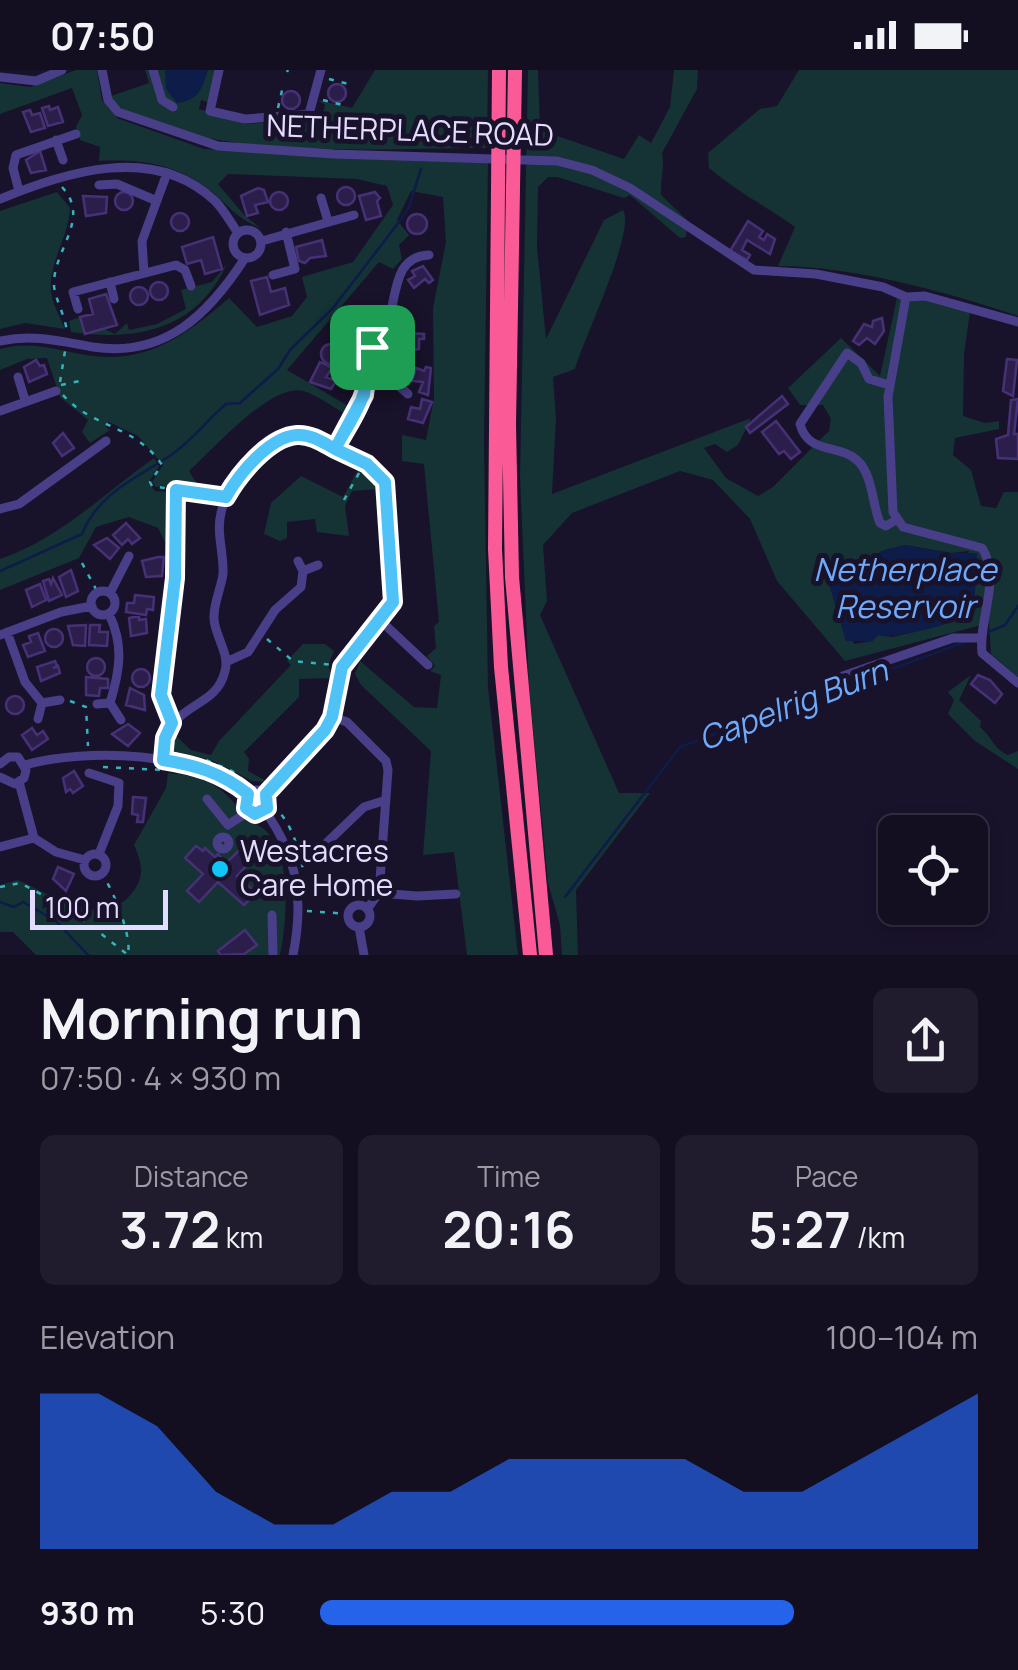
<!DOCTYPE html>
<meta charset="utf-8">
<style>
:root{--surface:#130e20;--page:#201c2d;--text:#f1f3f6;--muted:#9d9ca5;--line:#322e3e;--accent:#2563eb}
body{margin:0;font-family:Manrope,sans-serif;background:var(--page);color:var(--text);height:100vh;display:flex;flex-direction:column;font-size:38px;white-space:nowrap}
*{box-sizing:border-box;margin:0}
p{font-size:32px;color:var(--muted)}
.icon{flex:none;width:55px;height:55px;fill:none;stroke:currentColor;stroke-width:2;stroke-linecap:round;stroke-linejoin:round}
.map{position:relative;height:885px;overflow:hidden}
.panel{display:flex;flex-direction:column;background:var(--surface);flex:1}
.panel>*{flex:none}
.fabs{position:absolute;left:878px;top:745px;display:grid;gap:20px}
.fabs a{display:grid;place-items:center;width:110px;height:110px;border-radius:15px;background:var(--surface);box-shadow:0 5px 15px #0003,0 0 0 2px var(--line);font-size:50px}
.scale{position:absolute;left:30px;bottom:25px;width:138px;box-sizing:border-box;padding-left:10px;border:5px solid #e4dcfe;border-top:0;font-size:28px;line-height:35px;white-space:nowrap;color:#e4dcfe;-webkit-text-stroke:8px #19122b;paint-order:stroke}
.pin{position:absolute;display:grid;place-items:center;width:85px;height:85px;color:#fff;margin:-42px;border-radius:20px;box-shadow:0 5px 15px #0006}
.round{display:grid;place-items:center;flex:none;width:105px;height:105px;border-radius:15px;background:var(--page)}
.headline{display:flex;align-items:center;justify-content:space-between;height:170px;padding:0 40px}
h1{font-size:55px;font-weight:700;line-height:75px}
.metrics{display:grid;grid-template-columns:repeat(3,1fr);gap:15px;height:170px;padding:10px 40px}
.metrics div{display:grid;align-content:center;border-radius:15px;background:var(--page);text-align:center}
.metrics b{font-size:50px;font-weight:700}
.metrics small{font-size:28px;font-weight:400}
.metrics p{font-size:28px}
.chart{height:280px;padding:20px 40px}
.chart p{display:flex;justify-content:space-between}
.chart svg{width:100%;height:180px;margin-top:10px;fill:var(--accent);opacity:.7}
ul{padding:0 40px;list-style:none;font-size:32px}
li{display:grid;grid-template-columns:160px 120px 1fr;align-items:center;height:75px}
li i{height:25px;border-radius:12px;background:var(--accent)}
.status{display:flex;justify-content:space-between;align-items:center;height:70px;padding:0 50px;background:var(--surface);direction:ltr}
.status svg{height:28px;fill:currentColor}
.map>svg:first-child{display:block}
</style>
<div class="status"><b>07:50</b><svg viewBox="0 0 49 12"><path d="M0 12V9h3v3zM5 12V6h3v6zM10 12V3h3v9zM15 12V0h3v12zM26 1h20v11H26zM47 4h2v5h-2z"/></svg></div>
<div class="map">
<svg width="1018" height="885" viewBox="0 0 1018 885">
<rect width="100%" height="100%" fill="#19122b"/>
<path fill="#153234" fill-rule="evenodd" d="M76,0H97L102,30L117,48L204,79L488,93L484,373L488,617L518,885H467L454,782L423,785L431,681L361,615L355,604L360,591L414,637L437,638L441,605L430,601L435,596L427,586L436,578L434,556L439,552L424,394L402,391V365L426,370L434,328L433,238L446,172L443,127L411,121L397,150L409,165L399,175L402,189L393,199L379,192L287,300L350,337L346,344C333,337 318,326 304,321C271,312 213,380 189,401L199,417H156L152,412L163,395L138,366L109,352L106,357L110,360L90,373L82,362L88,350L60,327L47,288L27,289L0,300V279C38,268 69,286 107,287C157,288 193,259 229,228L257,257L292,246L307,227L302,207L353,192L393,135L387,116L357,109L228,104L218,114L245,146L261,158C238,150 229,136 211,121C177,94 141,89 99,91L100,77L80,70L76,57L82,45L72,18L0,44V13L30,17Z
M145,0H216L208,32L201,30L199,39L245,54L312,49L315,43L323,44L325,35L318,30L352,38L375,0H488L487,78C385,78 200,92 115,34L111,26L149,13Z
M528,0H538L540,60L624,89L639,65L651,73L670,37L674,0H698L697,19L662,83C665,97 660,110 661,125L687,150L686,167L680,168L630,125L624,128L557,107H548L538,117L537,177L546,269L604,150L623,140C636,161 584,268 575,299L553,307L556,349L552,424L751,348L738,375L727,382L715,374L704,378L726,408L758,426L773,417L829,361L831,349L823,335H800L788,318L841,268L880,306L897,228H924L970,242L964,284L963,346L985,353L999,351V359L955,368L953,385L971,400L981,436L996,438L1004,422H1018V607L991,584L989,553L845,591L777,511L750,449L713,410L680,401L572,443L543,475L547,531L540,545L619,723H650L576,820L578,885H562L560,855L548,813L529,616L520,407ZM905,475L951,483L969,481L931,558L892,567L878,565L872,571L854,574L829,511L863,501Z
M799,0H1018V246C948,222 851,196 778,196L795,157C766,136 737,122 709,98L708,83L760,39L777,36Z
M57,122L70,138C69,167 49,191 51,220C52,234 60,246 65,259L25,253L0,259V141Z
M227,194C197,259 138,272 71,262L69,251L80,247L115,264L127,253L129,260L157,254L186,239L181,220L212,212Z
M154,388L159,396L149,412L155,421L169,422L168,478L158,458L129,447L96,457L79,488L0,520V489C61,468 103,424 154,388Z
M359,398L371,405L379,419L352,421L345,436L349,466L317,462L315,449L287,452V468L280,471L264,464L271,433L301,406L343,427Z
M303,574H325L334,581L328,595L333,608L299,609V627L244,682L249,689L248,701L268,712L252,711L211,690L173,681L175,665L191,680L211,685L219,671L291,595L287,591Z
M971,605L959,630L981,651L980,657C992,667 993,678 1008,685L1018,681V699L975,671L948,644L954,630L948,622Z
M168,703C210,707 225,717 248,752C296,760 287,852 280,885H36L13,862H0V815L18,810C55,827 107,861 135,819C145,803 141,791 134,775L166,718Z"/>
<path fill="#0d1c49" d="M165,0H208C203,18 198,31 177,33L166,19Z
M905,475L951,483H977L974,540C960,554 895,569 878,565L873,571H846L828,511L863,501C885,478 871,483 905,475Z"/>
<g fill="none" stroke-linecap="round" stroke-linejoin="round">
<path stroke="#0d1c49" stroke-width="2.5" d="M0,501L82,464C99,423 133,410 168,387C189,374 207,350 226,334L240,333L278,299L290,280L333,238L399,152L409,137L421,99
M986,563L1005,555L1018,536
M565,827L680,677L965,572
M0,832L14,837L23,832L56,851L88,885"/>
</g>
<path fill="#2c1e4b" stroke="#473176" stroke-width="2.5" d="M328 23a9 9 0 1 1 18 0a9 9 0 1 1-18 0Z
M282 30a9 9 0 1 1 18 0a9 9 0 1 1-18 0Z
M49,36L50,40L58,37L63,52L48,56L42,38Z
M30,40L32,45L40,43L45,58L31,62L23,42Z
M40,81L46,100L31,103L26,90Z
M337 126a9 9 0 1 1 18 0a9 9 0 1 1-18 0Z
M258,118L264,120L268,132L255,135L258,143L247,146L241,126Z
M115 131a9 9 0 1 1 18 0a9 9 0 1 1-18 0Z
M270 131a9 9 0 1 1 18 0a9 9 0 1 1-18 0Z
M375,122L380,128L377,131L381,146L366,150L359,126Z
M83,126L107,127L106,143L86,146Z
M171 152a9 9 0 1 1 18 0a9 9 0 1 1-18 0Z
M407 154a10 10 0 1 1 20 0a10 10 0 1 1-20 0Z
M748,151L763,161L759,167L764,170L767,164L775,169L770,184L747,170L742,180L750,185L747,190L730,181Z
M213,167L222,199L205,204L201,190L187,194L182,177Z
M322,170L326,186L310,188L305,193L299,191L296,177Z
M423,196L433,210L429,213L425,209L414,218L408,210L415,206L412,201Z
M267,207L271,222L285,218L289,235L260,245L251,211Z
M150 221a9 9 0 1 1 18 0a9 9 0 1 1-18 0Z
M130 226a9 9 0 1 1 18 0a9 9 0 1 1-18 0Z
M106,224L117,255L85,264L80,247L93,244L89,229Z
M357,248L379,255L374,263L366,259L362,267L350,261Z
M882,248L884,261L875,274L867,268L859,275L853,271L864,254L872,257L873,251Z
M406,263L424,264V269H419V279L397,283V273H407Z
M321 284a10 10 0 1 1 20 0a10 10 0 1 1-20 0Z
M1007,289L1017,290L1013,326L1003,321Z
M36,290L40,296L44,295L47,304L29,312L24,297Z
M320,292L332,298L326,307L336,311L331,319L310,312Z
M426,297L431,298L428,325L419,322L423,312L412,311L416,298L424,301Z
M782,326L788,334L750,363L746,357Z
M422,329L432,332L423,353L408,349L411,337L420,339Z
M1018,329L1014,364H1018V389L998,388L996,369L1008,365L1011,330Z
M776,351L800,382L791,389L784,381L779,384L762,362Z
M63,363L74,378L62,386L53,373Z
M126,453L140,468L132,474L128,469L122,475L113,465Z
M107,468L119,478L110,489L94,475Z
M158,487H164L162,506L146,507L142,491Z
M71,500L78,521L66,527L59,507Z
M53,508L62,525L49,531L43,511L49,509L51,514Z
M40,514L46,530L32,537L26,520Z
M135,525L154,527L153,540L147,539L146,545L126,542L127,533H134Z
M139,546V550L146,549L147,563L131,566L129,548Z
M86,555L85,576L73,575L68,556Z
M90,555H100L99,562H108L107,576L89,575Z
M45 568a9 9 0 1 1 18 0a9 9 0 1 1-18 0Z
M38,563L45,581L28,587L23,575L31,572L29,566Z
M87 597a9 9 0 1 1 18 0a9 9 0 1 1-18 0Z
M55,591L57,596L53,598L58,596L60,603L41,611L37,597Z
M132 608a9 9 0 1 1 18 0a9 9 0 1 1-18 0Z
M978,605L990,610L1002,624L995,633L971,614Z
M86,607L108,609V618H100L99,626L86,625Z
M130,618L144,625L145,640L126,635Z
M6 635a9 9 0 1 1 18 0a9 9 0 1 1-18 0Z
M128,654L140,663L128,676L112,664Z
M32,658L37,665L43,661L48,669L32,680L22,665Z
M74,701L83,716L73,723L70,719L66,722L63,708Z
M133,727L146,728L143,752H137L138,745L132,744Z
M248,772L259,782L237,806L256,823L244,835L218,812L199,832L187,821L203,804L185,788L196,776L203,781L205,778L215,787L218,784L226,793Z
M58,797L74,804L66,821L53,809Z
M245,860L257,875L244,884L221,885L218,881Z"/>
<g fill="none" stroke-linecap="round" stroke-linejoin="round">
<path stroke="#35b3ba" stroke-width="2.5" stroke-dasharray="5 8" stroke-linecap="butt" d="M287,2L288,0
M329,9L352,15
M323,30L346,36
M278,38L283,16
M62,117C92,149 52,181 54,216C56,232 66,247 67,263
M60,312L65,281
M61,315L84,310
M63,325C92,358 136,355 162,395L150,412L152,416L176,420
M344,430L359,403
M82,493L98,523
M267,569L293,591L335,595
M70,631L86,637L88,676
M169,647L161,625L175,508L176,420L217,425
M206,690L232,701L250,715
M103,697L165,700
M272,736C291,748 300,783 304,804
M0,817L20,813L71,840L128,885C132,865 113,820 102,804
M307,841L349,844"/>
<path stroke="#493e88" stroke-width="9" d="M102,0L108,30L118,42L218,76L334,84L557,91L592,100L630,118L754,200L816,204L883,217L906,227L888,327L893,442L903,457L982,478C1002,508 978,550 982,583L1018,613
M153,0L162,30L173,37
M219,0L210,41L245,49L309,44L321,0
M0,7L36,11L62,0
M56,70L63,90
M99,115L117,114L157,131
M19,121L13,98L16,85L76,64
M321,128L328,151
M0,129C67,102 154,73 215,131C224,140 231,153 238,163
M233 174a14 14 0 1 1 28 0a14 14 0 1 1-28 0Z
M262,171L354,145
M144,203L142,171L166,106
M273,205L295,199L286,162
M110,212L114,229
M906,227L925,226L1018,252
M78,239L73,222L176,195L185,200L191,216
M0,271C34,264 59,271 93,277C165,288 209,244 245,188
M355 287a12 12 0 1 1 24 0a12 12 0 1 1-24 0Z
M373,277C404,251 382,187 429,185
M375,295L408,324
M18,307L25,330
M889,315L869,309L861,293L847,283L800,354C808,385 839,373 858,391C873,406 872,434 880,453L886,456L896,450
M0,341L56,321
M335,379L364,325L367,299
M0,439L19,434L106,371
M303,501L318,495
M91 533a12 12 0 1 1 24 0a12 12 0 1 1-24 0Z
M110,523L129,486
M382,552L428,595
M7,562L25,612L42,633L60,630
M0,565L61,542L92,536
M226,592L248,582L275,540L301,517L303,501L298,491
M834,609L953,568H980
M110,633L121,650
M97,634L110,633C120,600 124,575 109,544
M333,647L347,652L386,691L388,700L379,823L367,839
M38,649L42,633
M163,690C164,628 215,644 225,601C230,584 215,566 214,549C213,534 221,519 223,504C224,483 216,463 221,443C227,413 266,366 299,365C321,365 372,395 385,412L393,533L342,597L333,647L325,660L266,724
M0,694L9,687H18L26,700L24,708L15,714L0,707
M25,695C86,678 199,681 248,724
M89,703L119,713L118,736L99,784
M19,712L34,768L56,782L85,790
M245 732a12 12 0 1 1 24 0a12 12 0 1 1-24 0Z
M207,729L228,755L249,741
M265,741C298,787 304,830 293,885
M217 773a6 6 0 1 1 12 0a6 6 0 1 1-12 0Z
M0,777L34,768
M316,783L364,737L386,730
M84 795a11 11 0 1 1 22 0a11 11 0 1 1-22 0Z
M379,823L417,826L456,824
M348 846a11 11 0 1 1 22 0a11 11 0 1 1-22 0Z
M272,845L273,885
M359,857L364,885"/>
<path stroke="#fa5b96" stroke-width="14" d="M499,0L495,479L501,597L530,885
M515,0L509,355L512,507L546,885"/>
</g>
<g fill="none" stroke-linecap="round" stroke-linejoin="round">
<defs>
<path id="route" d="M372,277L378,282L377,294L367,299L364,325L335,379C324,373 311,364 297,365C269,367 239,404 226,427L176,420L175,508L161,625L172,653L165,668L163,690C195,695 222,703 248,724L246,738L255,744L267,738L266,724L325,660L332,647L342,597L393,532L385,412L367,394L335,379C348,354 369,328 367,299L357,294L356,282L361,277H372"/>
</defs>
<use href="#route" stroke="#fff" stroke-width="20"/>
<use href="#route" stroke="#4fc3f7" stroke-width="12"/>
</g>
<circle fill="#0ec7f8" stroke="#19122b" stroke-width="4" cx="220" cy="799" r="10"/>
<g text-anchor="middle" stroke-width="10" stroke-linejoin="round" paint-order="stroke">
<g font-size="30" fill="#e4dcfe" stroke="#19122b">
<text transform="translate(410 61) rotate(2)" y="10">NETHERPLACE ROAD</text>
</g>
<g font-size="30" fill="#e4dcfe" stroke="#19122b" text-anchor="start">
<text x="240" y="792">Westacres<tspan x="240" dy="34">Care Home</tspan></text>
</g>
<g font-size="32" font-style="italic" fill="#6eaafb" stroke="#19122b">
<text x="905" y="511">Netherplace<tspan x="905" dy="37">Reservoir</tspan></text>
<text transform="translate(793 635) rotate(-21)" y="11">Capelrig Burn</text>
</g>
</g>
</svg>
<div class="fabs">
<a><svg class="icon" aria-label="locate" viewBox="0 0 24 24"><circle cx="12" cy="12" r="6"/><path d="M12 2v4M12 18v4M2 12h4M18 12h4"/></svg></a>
</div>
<div class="scale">100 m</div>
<div class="pin" style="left:372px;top:277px;background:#1e9e55"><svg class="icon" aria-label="arrive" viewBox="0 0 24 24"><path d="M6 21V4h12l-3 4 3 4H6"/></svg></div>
</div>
<section class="panel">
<div class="headline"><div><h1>Morning run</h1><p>07:50 · 4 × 930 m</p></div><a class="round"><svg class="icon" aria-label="share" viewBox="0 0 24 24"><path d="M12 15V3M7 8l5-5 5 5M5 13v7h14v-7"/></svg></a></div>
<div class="metrics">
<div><p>Distance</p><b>3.72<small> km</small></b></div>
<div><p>Time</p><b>20:16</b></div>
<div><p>Pace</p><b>5:27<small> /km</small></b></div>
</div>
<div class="chart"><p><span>Elevation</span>100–104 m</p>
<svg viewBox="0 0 160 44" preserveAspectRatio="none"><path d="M0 44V6L10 6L20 14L30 30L40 38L50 38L60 30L70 30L80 22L90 22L100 22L110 22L120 30L130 30L140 22L150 14L160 6V44z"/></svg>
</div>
<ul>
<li><b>930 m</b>5:30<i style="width:72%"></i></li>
</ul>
</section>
